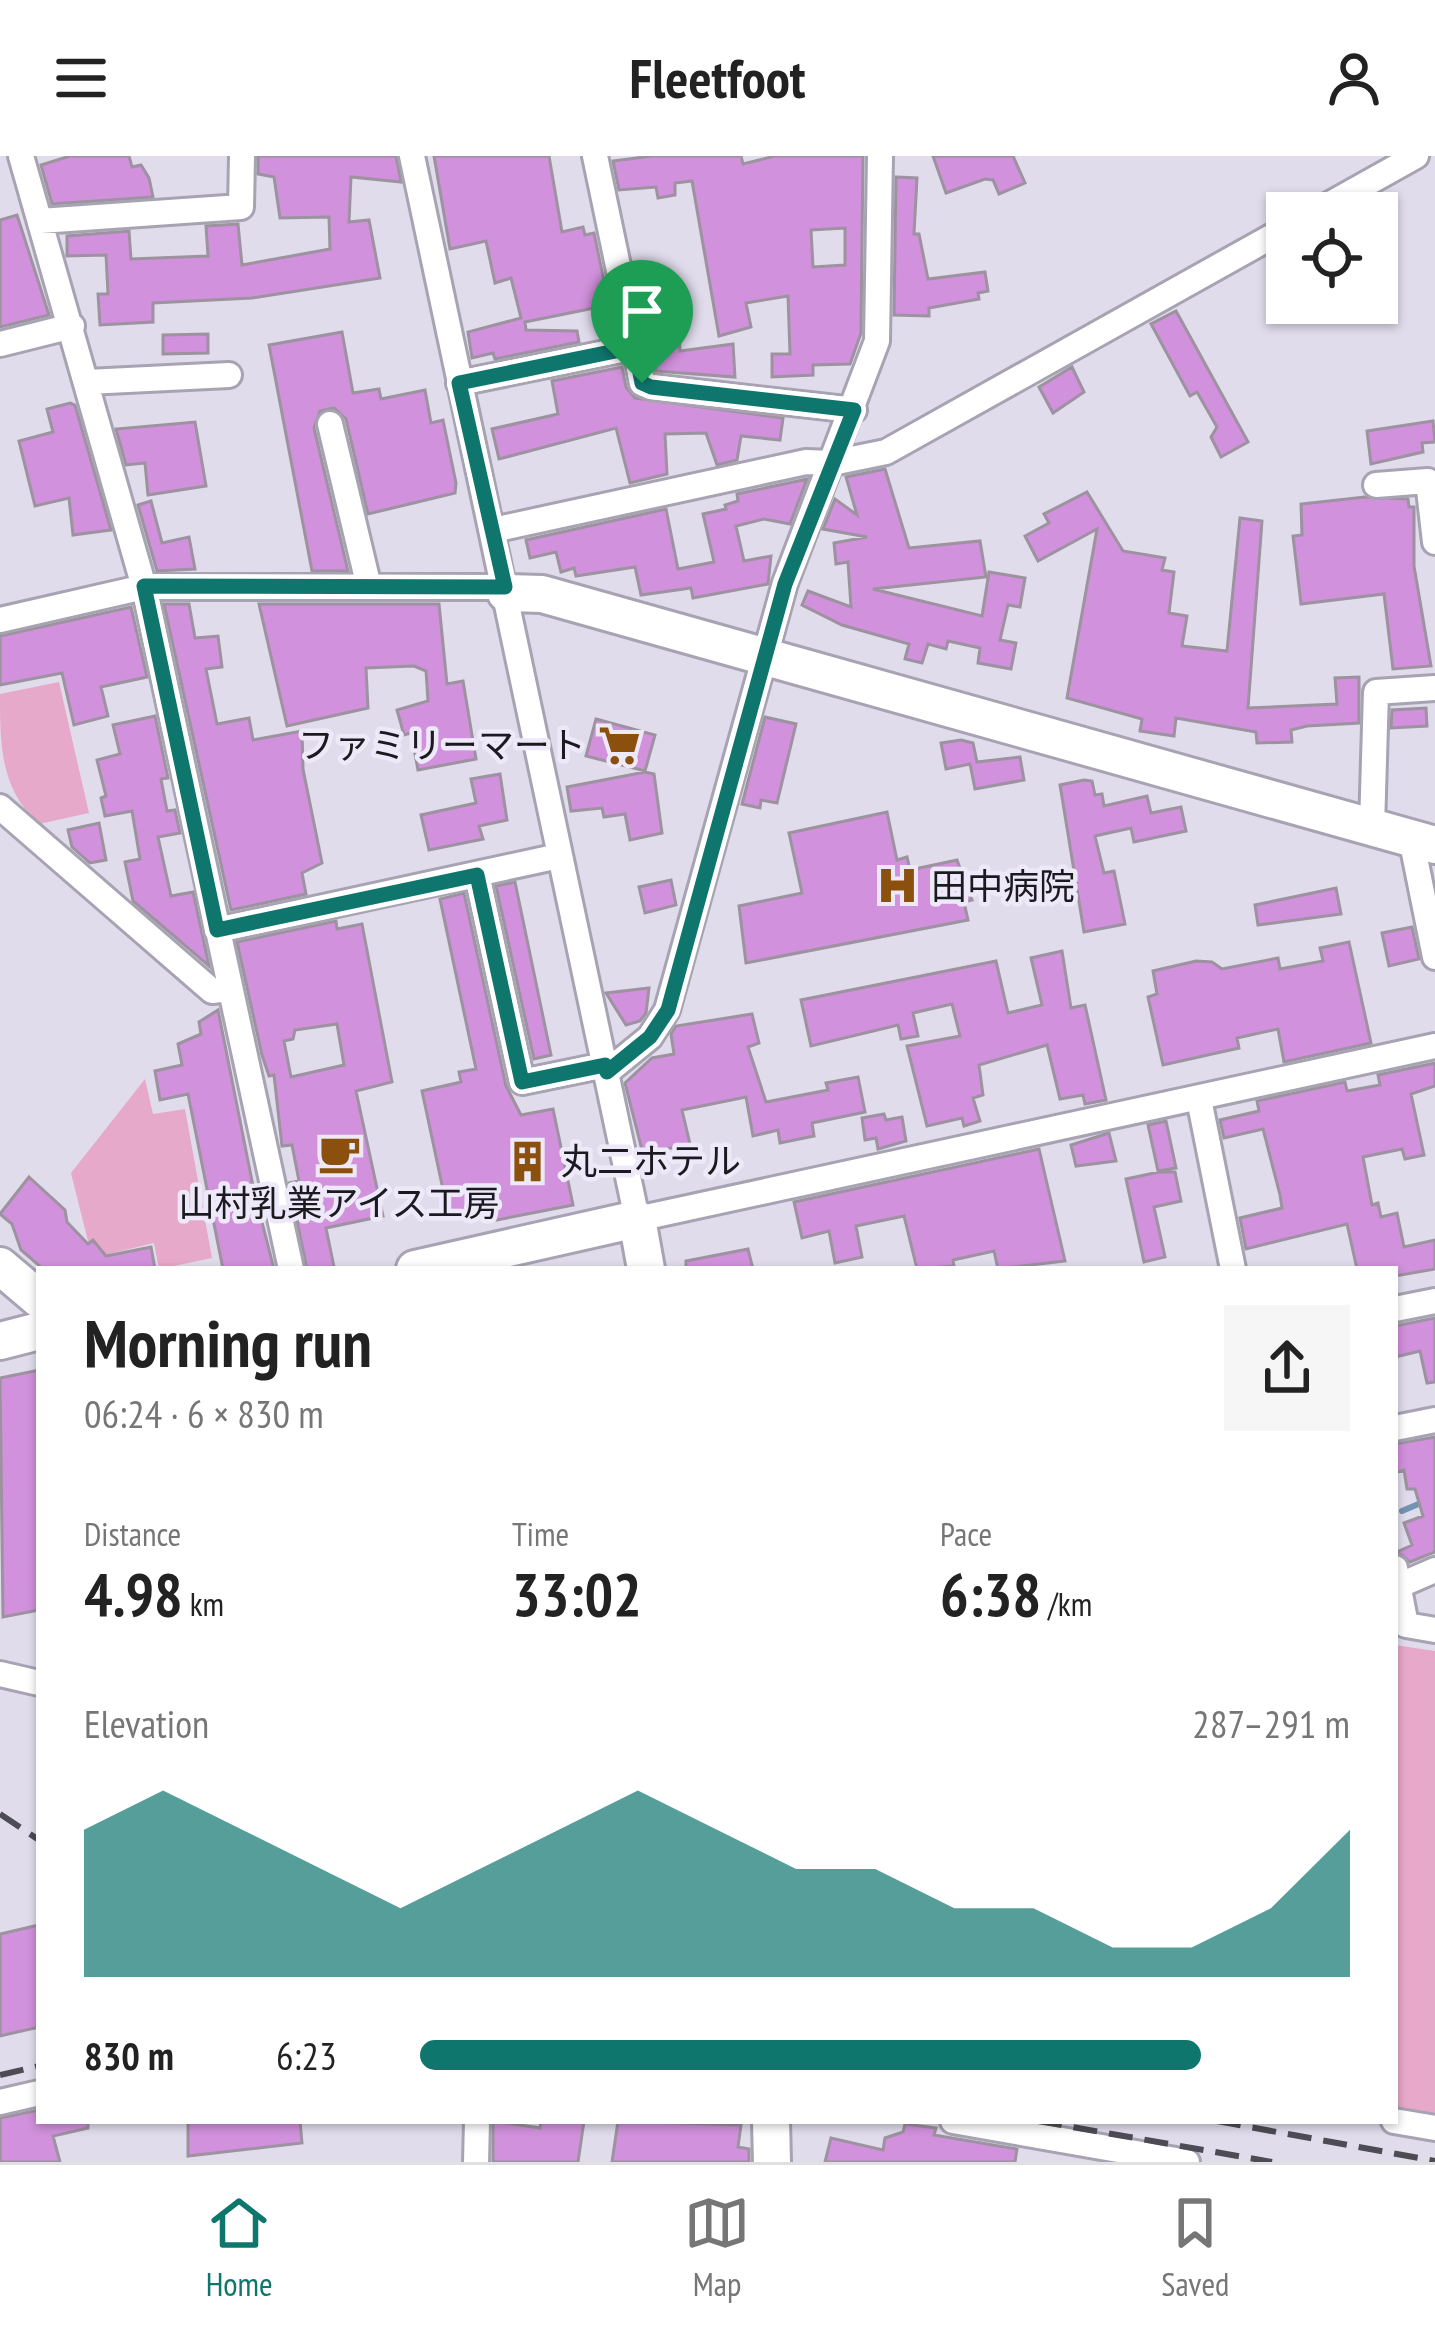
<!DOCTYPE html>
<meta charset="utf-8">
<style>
:root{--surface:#fff;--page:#f6f6f6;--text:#222;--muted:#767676;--line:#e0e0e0;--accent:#0f766e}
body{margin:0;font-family:"PT Sans Narrow","Noto Sans JP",sans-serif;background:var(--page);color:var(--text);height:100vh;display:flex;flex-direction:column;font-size:45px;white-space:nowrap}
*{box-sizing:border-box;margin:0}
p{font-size:39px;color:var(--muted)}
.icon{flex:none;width:66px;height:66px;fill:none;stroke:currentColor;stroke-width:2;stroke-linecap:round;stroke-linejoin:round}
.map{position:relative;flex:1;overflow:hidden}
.details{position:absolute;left:36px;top:1110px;width:1362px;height:858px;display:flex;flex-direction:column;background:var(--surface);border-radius:0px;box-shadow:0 3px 9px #0004}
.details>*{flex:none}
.buttons{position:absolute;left:1266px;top:36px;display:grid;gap:24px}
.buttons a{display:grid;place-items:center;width:132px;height:132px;border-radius:0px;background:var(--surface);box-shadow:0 3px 9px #0004;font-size:60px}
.pin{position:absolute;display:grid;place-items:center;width:102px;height:102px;color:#fff;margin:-123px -51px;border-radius:50% 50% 50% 0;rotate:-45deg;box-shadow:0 0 12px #0007}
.pin .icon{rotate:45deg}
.round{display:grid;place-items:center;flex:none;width:126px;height:126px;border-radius:0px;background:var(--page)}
.overview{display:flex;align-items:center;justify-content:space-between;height:204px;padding:0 48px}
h1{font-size:66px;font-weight:700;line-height:90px}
.stats{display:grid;grid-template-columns:repeat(3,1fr);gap:18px;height:204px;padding:12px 48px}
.stats div{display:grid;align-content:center}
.stats b{font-size:60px;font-weight:700}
.stats small{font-size:33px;font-weight:400}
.stats p{font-size:33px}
.chart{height:336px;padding:24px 48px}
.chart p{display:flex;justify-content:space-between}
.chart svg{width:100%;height:216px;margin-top:12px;fill:var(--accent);opacity:.7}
ul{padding:0 48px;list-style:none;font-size:39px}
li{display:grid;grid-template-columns:192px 144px 1fr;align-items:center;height:90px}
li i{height:30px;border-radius:15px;background:var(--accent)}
header{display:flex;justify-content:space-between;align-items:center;height:156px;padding:0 48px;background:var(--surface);font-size:54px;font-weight:700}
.dock{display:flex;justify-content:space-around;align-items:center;height:168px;border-top:3px solid var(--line);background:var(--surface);font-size:33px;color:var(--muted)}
.dock a{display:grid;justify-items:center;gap:6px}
.dock .on{color:var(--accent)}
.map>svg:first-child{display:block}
</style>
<header><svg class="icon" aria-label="menu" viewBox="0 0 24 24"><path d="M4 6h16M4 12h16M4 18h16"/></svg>Fleetfoot<svg class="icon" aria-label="person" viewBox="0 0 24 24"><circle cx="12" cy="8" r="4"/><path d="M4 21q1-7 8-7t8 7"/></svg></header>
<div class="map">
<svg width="1435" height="2006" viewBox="0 0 1435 2006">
<rect width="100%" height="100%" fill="#e0dcec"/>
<path fill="#e7a9c9" d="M59,526L89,657L39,668C0,633 0,588 0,538Z
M145,923L153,958L185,953L212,1102L159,1113L154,1087L100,1100L90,1093L71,1017Z
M1395,1489L1435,1495V1960L1395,1951Z"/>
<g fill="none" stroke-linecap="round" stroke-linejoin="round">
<path stroke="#7493b2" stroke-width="6" d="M1402,1355L1435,1341"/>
</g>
<path fill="#d191dc" stroke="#9d929f" stroke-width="3" fill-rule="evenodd" d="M70,0H129L132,11L141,9L149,22L153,41L52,48L41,9Z
M258,0H396L401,26L351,21L349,66L369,64L380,122L252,142L153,147V166L100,169L98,138H108L106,99L67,100V80L129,75L131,103L208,100L206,70L238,68L242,109L330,93L329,61L280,62L274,21L258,18Z
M434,0H549L562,76L583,71L585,79L594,77L609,149L525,166L526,174L577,175L579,186L495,203L493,197L472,202L468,176L521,162L511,122L495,127L486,85L450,93Z
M652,0H741L743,8L775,0H863L861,177L850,208L813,209V219L772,221V198H790L788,140L746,147L751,171L719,180L692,25L675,27V39L658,42L656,31L619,34L613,5ZM845,72V109L813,111L811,74Z
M933,0H1013L1025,27L999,38L993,24L985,23L946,37Z
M896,21L917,22L914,78H919L928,123L985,116L988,135L978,137L979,143L929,152V160L894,159Z
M17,59L49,159L0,171V64Z
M678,150L680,195L733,188L735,221L656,215L649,176H663L662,155Z
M1176,155L1248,286L1221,301L1211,281L1217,271L1197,236L1190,240L1151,168Z
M342,176L353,237L379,233L381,243L425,234L431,267L443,264L456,327L455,337L368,358L346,263L334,252L320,255L314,272L348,415H312L269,189Z
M208,178V197L163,198V179Z
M622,211L626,231L635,242L783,262L780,284L741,280L737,304L717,309L706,277L665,278L667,318L630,327L616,272L499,303L492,273L558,258L552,225Z
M1072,211L1084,236L1053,257L1039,231Z
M70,247L75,249L111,374L73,379L69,342L35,350L19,285L53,276L47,253Z
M1433,265L1435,286L1422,287L1423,296L1371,308L1367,275Z
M195,266L206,330L148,339L145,307L126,309L116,273Z
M885,313L909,392L980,385L986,421L873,433L982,460L989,416L1025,422L1020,451L1008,449L1000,484L1016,487L1011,513L978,507L980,492L948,485L946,493L928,488L922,507L905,503L909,488L842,469L802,449L808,435L851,451L848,406L836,408L834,387L867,381L823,373L835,343L857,359L846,321Z
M807,323L790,368L764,363L736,370L744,405L771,400L768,428L693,442L691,432L641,439L635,411L576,420L574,412L561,416L556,396L530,402L526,384L666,353L678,413L714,406L703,358L726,353L725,349L738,345L737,338Z
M1087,336L1123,395L1165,402L1162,414L1174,416L1169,457L1187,460L1182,490L1227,495L1240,362L1262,365L1248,552L1337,548L1335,522L1359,521V567L1307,570L1291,574L1292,586L1257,587L1256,576L1176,562L1174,580L1140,575L1142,563L1067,542L1097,373L1038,405L1025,380L1049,367L1044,358Z
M1365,341L1408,343L1409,351H1414V410L1431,510L1393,513L1384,438L1301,448L1293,380L1302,379L1301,348Z
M151,345L162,387L189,381L195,413L157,415L138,349Z
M164,448H189L195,482L218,480L222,511L206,513L217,568L249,562L253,584L302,575L303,613L322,707L302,717L306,738L231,754Z
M259,448H439L447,528L463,525L476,603L418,614L411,577L404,579L397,554L428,545L426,515L414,510L366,512L368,552L287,570Z
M131,451L147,521L101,531L108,560L74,569L62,517L0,529V480Z
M1426,552L1427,570L1391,572L1392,554Z
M155,560L168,622L161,623L167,655L175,654L180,677L158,681L171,740L193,736L209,810L133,745L125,706L140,703L132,655L105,660L101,642L106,640L97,604L120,598L113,569Z
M765,561L796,568L777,647L761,644L760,652L742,648Z
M596,563L655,579L645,615L586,600Z
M961,584L973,587L977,606L1020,601L1024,624L975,633L970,608L946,613L941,587Z
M645,616L654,618L662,677L630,684L625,658L604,661L602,652L571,655L567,631Z
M500,618L507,664L479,670L483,683L429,694L421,659L476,647L471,623Z
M1084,624L1092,625L1095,639L1102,638L1104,650L1147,640L1151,657L1181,651L1186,675L1134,686L1131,672L1095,680L1104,717L1114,715L1125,768L1084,776L1060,629Z
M887,656L897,704L907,701L910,714L957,704L972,744L964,746L968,764L746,807L739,750L802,737L789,677Z
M99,667L106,704L90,707L72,691L68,674Z
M671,724L676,749L645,757L639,731Z
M515,726L551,899L534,903L496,730Z
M1336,732L1341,758L1258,769L1255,749Z
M464,737L506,930L521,959L553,953L573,1049L497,1064L494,1048L448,1057L422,935L461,926L459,916L476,913L440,743Z
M336,765L337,773L362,768L392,926L356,935L383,1060L326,1072L334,1111L307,1113L289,1027L299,1025L292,989L282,990L274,919L269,920L262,899L237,786ZM337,868L344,909L291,921L284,885L293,883L295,874Z
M1412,771L1419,803L1389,810L1382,777Z
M1349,786L1371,887L1284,906L1278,873L1237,882L1239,892L1163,909L1148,841L1157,838L1153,815L1196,805L1212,806L1222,813L1278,802L1280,813L1323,805L1320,792Z
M1062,795L1071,852L1085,849L1106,944L1085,948L1083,939L1060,943L1047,889L979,909L983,939L973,942L980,965L964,970L962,962L927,970L907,890L960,880L952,848L913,857L918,880L901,883L898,869L811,890L801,844L996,805L1008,857L1042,849L1031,802Z
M649,832L646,857L640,865L626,869L606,837Z
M218,854L254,1035L274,1113H223L188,938L160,944L155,915L182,909L178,888L201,878L199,866Z
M752,858L759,887L748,891L766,946L828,934L826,927L858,921L865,956L812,967L814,980L780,987L778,974L753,980L746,941L682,954L690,988L643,998L625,927L652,902L674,898L671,878L676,870Z
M1435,907V930L1411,938L1424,999L1405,1003L1402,993L1363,1001L1372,1049L1378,1047L1381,1061L1397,1057L1404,1091L1435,1084V1113L1395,1120V1113H1357L1347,1068L1246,1093L1240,1062L1282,1052L1280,1039L1263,973L1224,982L1220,964L1259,955L1257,945L1345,926L1347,935L1380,929L1378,919Z
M884,958L886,964L902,961L906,985L878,993L876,982L865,984L862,962Z
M1166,965L1176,1012L1158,1015L1148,969Z
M1109,977L1116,1005L1076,1010L1071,989Z
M1039,993L1065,1105L998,1113L994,1095L953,1104L954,1110L917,1113L904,1060L856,1070L862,1101L835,1107L829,1075L802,1082L794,1046Z
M1159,1016H1175L1181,1045L1154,1051L1165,1101L1144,1106L1126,1023Z
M29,1021L65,1054L67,1066L88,1088L93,1084L106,1100L151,1091L155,1113H43L21,1094L12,1068L0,1058Z
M748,1093L753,1113H686V1105Z
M1435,1162V1226L1427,1227L1420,1195L1395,1201V1170Z
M39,1214V1454L3,1461L0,1222Z
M1435,1281V1396L1410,1406L1397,1396L1412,1389L1404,1367L1423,1360L1415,1333H1407L1404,1314L1395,1317V1288Z
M39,1769V1871L0,1880V1778Z
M39,1954V1965H88V1972L53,1980L60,2006H0V1962Z
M188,1965H300L302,1987L188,2000Z
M493,1965L540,1972L541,1965H584L578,2006H493Z
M618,1965L741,1969L738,1991L749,1993V2006H612Z
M905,1968L936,1972L934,1979L1017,1993L1015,2006H825L831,1982L883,1994L885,1982L903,1976Z"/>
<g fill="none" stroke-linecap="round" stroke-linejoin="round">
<defs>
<path id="street" d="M21,0L144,431L291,1113
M412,0L637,1063L1435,890
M1314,57L1416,0
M40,65L241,51L242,0
M0,188L72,170
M635,191L642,227L651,231L854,254
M87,226L229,219
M459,227L635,191L595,0
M330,268L369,431
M1376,329L1428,325L1435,386
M493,374L806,306L832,307L886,296L1287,72
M0,464L144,431H505
M0,651L212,835L229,833
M1372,671L1376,536L1435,532
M1411,682L1435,801
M477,719L522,926L605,909
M217,774L559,700
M607,916L650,881L667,854L785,427L877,185L880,0
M1199,943L1233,1113
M1395,1153L1435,1145
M1395,1272L1435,1264
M1395,1412L1406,1469L1435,1474
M1398,1430L1435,1414
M0,1518L39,1527
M0,1946L39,1937
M953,1965L1187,2006
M1394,1965L1435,1972
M476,2006L477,1965"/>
<path id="secondary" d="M506,437L542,438L1435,689
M0,1110L39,1143
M415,1113L637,1063L646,1113
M0,1185L39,1175
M771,1965L772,2006"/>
</defs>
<use href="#street" stroke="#a7a3b2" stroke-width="30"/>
<use href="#secondary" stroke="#a7a3b2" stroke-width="42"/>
<use href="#street" stroke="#fff" stroke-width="24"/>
<use href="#secondary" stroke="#fff" stroke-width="36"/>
<path stroke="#4d4b54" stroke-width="6" stroke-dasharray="24 12" stroke-linecap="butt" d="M0,1658L39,1684
M0,1919L39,1910
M1038,1965L1272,2006
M1217,1965L1435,2005"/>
</g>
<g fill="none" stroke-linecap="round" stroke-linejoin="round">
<defs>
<path id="route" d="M635,191L642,227L651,231L854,254L785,428L668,854L650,881L607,916L605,909L522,926L477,719L217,774L144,430L505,431L459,227Z"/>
</defs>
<use href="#route" stroke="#fff" stroke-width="24"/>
<use href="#route" stroke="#0f766e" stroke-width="15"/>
</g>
<defs>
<symbol id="supermarket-bare" viewBox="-9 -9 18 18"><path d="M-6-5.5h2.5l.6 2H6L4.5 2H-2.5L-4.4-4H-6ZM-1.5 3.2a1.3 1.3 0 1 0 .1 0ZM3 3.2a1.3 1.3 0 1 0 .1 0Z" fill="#8b500d" stroke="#ede9f9" stroke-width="2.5" paint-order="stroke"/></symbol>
<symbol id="hospital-bare" viewBox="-9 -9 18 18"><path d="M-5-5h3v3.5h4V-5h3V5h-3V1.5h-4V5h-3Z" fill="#8b500d" stroke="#ede9f9" stroke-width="2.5" paint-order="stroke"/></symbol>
<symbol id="cafe-bare" viewBox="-9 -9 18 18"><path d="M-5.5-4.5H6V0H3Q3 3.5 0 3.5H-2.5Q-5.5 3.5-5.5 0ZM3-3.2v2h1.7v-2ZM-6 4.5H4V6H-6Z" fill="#8b500d" stroke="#ede9f9" stroke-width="2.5" paint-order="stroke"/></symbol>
<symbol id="building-bare" viewBox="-9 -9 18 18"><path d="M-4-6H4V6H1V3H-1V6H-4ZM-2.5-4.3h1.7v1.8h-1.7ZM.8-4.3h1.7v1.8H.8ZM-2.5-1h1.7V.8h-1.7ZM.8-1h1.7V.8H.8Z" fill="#8b500d" stroke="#ede9f9" stroke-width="2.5" paint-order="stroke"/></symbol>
</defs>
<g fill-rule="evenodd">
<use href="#supermarket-bare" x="590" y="560" width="59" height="59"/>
<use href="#hospital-bare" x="868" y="700" width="59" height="59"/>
<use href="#cafe-bare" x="310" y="968" width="59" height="59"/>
<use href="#building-bare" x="498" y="976" width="59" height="59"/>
</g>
<g text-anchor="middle" stroke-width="9" stroke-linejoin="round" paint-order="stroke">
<g font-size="36" fill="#1b1a20" stroke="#ede9f9" text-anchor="start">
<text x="586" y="602" text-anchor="end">ファミリーマート</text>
<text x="931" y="743">田中病院</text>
<text x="561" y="1018">丸二ホテル</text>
<text x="339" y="1060" text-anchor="middle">山村乳業アイス工房</text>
</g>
</g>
</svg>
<div class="buttons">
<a><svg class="icon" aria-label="locate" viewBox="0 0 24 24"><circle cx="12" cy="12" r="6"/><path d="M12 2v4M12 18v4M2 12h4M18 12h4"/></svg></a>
</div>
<div class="pin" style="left:642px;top:227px;background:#1e9e55"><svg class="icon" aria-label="arrive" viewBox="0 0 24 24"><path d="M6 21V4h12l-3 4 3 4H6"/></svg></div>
<section class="details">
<div class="overview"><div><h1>Morning run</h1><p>06:24 · 6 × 830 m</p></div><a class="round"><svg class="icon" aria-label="share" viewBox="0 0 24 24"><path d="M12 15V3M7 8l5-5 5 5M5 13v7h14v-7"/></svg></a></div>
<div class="stats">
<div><p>Distance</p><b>4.98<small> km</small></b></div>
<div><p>Time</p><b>33:02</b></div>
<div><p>Pace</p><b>6:38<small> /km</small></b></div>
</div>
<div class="chart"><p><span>Elevation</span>287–291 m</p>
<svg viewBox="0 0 160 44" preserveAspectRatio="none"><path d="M0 44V14L10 6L20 14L30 22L40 30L50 22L60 14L70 6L80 14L90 22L100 22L110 30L120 30L130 38L140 38L150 30L160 14V44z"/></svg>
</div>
<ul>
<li><b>830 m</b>6:23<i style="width:84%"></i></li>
</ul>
</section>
</div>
<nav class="dock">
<a class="on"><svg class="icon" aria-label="home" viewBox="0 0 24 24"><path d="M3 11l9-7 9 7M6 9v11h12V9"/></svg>Home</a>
<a><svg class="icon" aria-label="map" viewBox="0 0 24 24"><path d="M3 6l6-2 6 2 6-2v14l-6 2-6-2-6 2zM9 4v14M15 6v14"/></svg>Map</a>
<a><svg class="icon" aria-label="saved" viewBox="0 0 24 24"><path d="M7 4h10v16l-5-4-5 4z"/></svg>Saved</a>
</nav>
